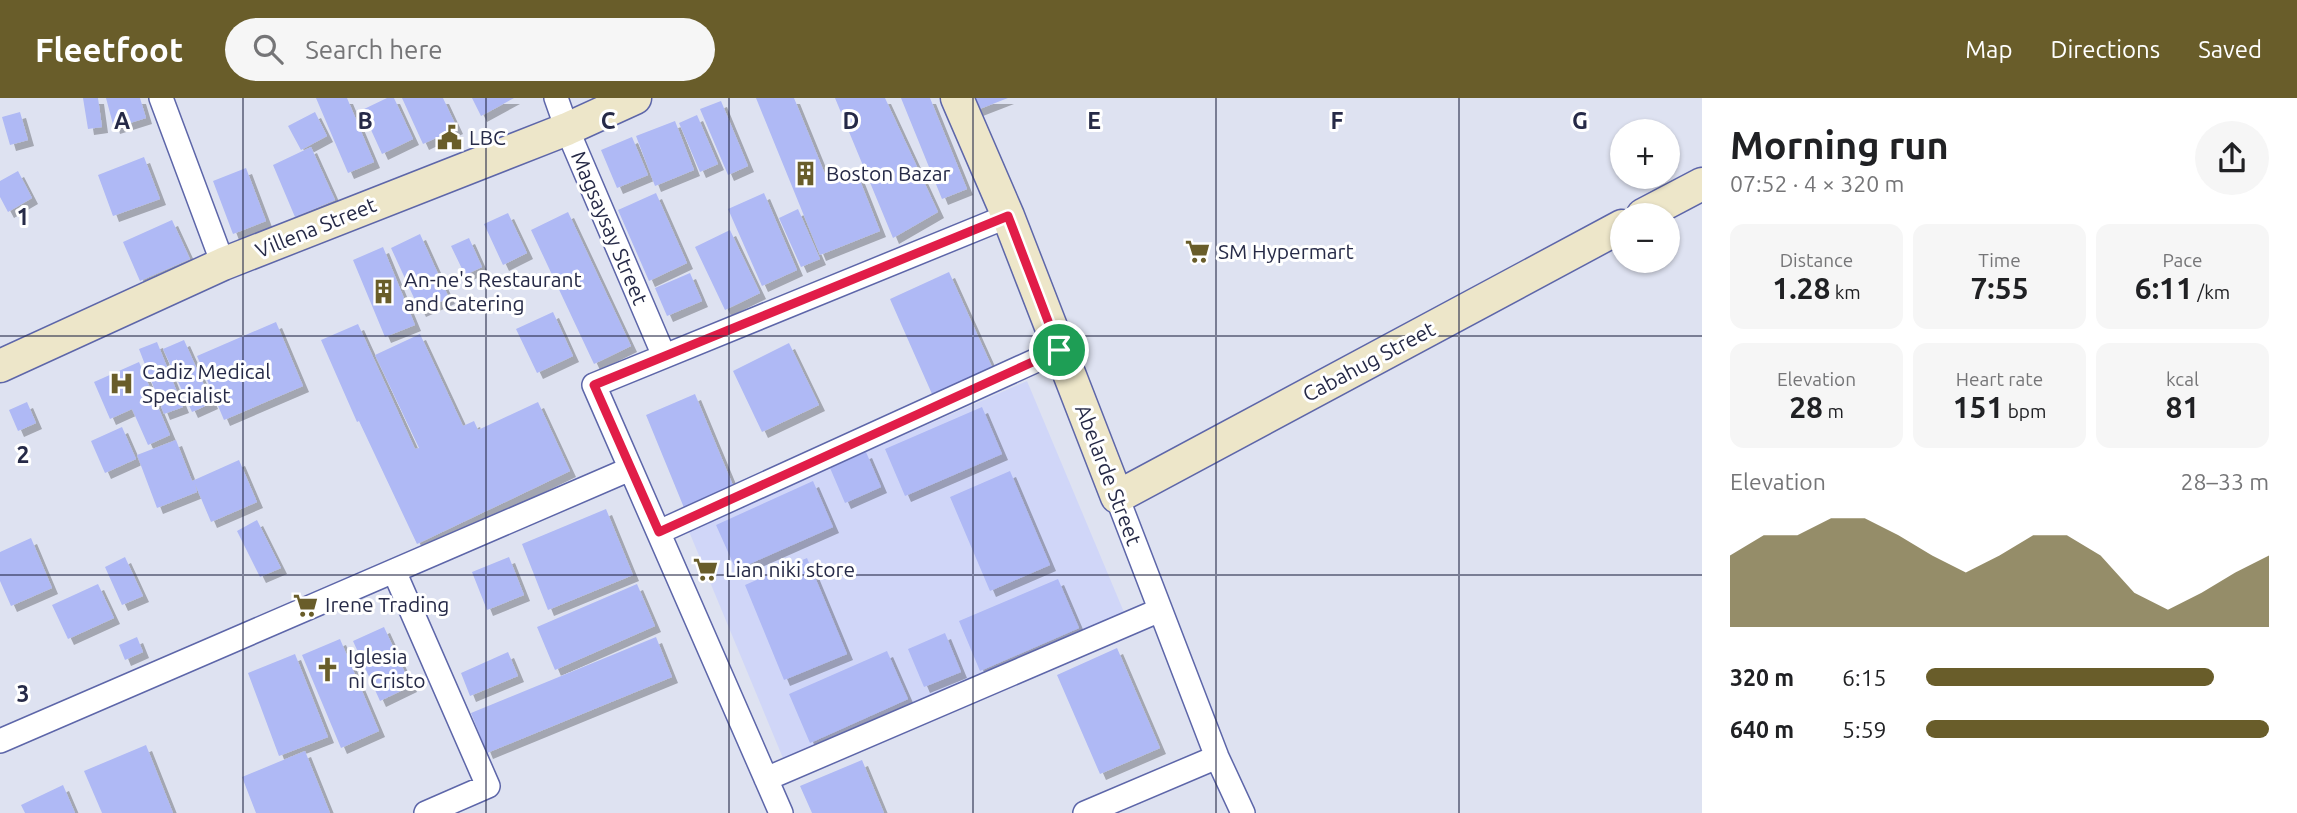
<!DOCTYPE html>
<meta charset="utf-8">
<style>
:root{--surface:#fff;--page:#f6f6f6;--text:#202124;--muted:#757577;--accent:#695d2a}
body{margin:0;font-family:Ubuntu,sans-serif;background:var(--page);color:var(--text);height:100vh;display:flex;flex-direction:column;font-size:26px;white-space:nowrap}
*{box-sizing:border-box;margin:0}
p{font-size:23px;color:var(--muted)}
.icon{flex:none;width:38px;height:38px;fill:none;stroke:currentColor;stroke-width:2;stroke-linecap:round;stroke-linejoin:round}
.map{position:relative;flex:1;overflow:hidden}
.panel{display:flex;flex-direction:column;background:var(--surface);width:595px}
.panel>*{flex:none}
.tools{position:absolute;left:1610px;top:21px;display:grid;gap:14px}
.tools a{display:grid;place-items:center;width:70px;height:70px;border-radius:50%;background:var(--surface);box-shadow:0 2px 5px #0004;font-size:35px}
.pin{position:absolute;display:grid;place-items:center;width:60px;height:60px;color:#fff;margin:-30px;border:4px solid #fff;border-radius:50%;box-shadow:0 2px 7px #0007}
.round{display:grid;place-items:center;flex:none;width:74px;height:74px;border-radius:37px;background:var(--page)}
.head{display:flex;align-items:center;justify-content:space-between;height:119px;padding:0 28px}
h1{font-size:38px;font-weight:600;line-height:52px}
.figures{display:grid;grid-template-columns:repeat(3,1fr);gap:10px;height:119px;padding:7px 28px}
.figures div{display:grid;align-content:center;border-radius:14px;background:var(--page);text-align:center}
.figures b{font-size:30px;font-weight:600}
.figures small{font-size:19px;font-weight:400}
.figures p{font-size:19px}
.chart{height:196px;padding:14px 28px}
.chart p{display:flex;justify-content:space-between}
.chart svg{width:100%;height:126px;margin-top:7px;fill:var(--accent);opacity:.7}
ul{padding:0 28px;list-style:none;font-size:23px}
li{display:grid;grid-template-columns:112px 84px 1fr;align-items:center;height:52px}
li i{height:18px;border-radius:9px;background:var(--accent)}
header{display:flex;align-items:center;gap:42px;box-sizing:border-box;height:98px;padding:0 35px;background:var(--accent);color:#fff}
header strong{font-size:33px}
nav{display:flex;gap:38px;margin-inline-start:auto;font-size:24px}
.search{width:490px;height:63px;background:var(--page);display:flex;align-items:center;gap:18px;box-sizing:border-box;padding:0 24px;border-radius:38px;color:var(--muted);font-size:26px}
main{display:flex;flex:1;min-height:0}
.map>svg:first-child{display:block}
</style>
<header>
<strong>Fleetfoot</strong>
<div class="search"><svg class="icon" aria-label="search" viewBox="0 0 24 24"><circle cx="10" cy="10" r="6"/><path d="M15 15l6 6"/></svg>Search here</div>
<nav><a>Map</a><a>Directions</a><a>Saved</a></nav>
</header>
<main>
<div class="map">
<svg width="1702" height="715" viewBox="0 0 1702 715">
<defs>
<filter id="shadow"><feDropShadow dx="6" dy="6" stdDeviation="0" flood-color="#0004"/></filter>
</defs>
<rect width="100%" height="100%" fill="#dee2f1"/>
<path fill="#d0d6f8" d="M1027,283L1126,519L785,665L688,431Z"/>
<path fill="#afb9f5" filter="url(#shadow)" d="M83,0H98L102,29L88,31Z
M106,0H140L146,20L114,30Z
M316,0H347L374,64L348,75Z
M387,0H394L413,41L382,56L362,12Z
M402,0H443L457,30L423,46Z
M472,0H514L481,18Z
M756,0H794L827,81L855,70L880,133L820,157Z
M835,0H885L938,114L893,140Z
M901,0H930L967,91L942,101Z
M972,0H1008L977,12Z
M721,3L748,68L728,77L700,11Z
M20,14L28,42L10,47L2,19Z
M315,14L327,38L301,52L288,28Z
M697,17L718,66L700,74L679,25Z
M675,23L694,72L655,88L636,38Z
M632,39L648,77L617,90L601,52Z
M311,49L335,102L295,119L273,67Z
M144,59L160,101L113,118L98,77Z
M246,70L266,123L233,136L213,83Z
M18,73L32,100L8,114L0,99V83Z
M656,95L687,165L649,183L618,112Z
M764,95L797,172L762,188L728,111Z
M798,111L820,161L801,169L779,120Z
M568,114L631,248L594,266L531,132Z
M508,115L527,155L503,167L484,126Z
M172,122L190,161L140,183L123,144Z
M730,132L760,195L725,212L695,149Z
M420,136L449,200L420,213L391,150Z
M469,140L482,169L465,177L451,148Z
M383,149L415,227L385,239L353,162Z
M949,174L992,269L932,296L890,201Z
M690,175L702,203L667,218L655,190Z
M553,214L573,258L537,275L516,231Z
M276,224L303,288L224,322L197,258Z
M358,226L415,351L419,350L375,257L420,236L463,328L474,323L478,332L538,304L570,373L417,446L359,323L357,324L321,242Z
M184,242L212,305L192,314L163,251Z
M157,244L183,309L164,316L139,251Z
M789,245L819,307L762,334L733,273Z
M139,264L170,337L148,347L132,311L110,321L94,284Z
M695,296L737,397L687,417L646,317Z
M27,304L36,325L18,333L9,312Z
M982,309L1002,356L905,398L885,351Z
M122,329L136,361L105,375L91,343Z
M176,342L192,383L239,362L257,404L211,424L195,386L197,394L157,410L137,357Z
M866,354L881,389L845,405L830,370Z
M1010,373L1050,467L990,493L950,399Z
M813,383L833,429L736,472L716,427Z
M606,411L633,477L548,512L522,446Z
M257,422L281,470L260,479L237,433Z
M31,440L52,490L11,508L0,483V454Z
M125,459L143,498L122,507L105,469Z
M509,459L524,497L487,512L472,474Z
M807,460L847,556L784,582L745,487Z
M1058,481L1079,530L980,573L959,523Z
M98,486L114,520L68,541L52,507Z
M637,486L655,528L555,572L537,529Z
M384,529L411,588L380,603L353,543Z
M945,535L961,574L924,589L908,551Z
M137,539L143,554L125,562L119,547Z
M656,539L672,579L487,655L471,615Z
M340,541L379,633L341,650L302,557Z
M1117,550L1160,650L1100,676L1057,577Z
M887,553L908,601L810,645L789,596Z
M508,554L518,578L470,598L461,575Z
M295,556L328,639L279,658L248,575Z
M146,647L173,715H102L84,673Z
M305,653L330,715H256L242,679Z
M862,662L884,715H812L800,688Z
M63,687L75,715H25L21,707Z"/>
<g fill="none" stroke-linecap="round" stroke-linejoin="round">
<defs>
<path id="minor" d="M161,0L223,166
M556,0L567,31L664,258
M1117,399L1217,659L1243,715
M659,434L1059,252
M394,473L488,688L426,715
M0,643L630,371
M766,681L1160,512
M781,715L594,287L1008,118
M1085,715L1217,659"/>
<path id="secondary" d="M957,0L1008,118L1117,399L1622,128
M1643,117L1702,86
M0,268L223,166L567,31L635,0"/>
</defs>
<use href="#minor" stroke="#5d66a9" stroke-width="26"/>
<use href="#secondary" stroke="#5d66a9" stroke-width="35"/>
<use href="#minor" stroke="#fff" stroke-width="23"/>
<use href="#secondary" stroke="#ede6c9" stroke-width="32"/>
</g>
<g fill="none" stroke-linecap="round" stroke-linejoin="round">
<defs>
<path id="route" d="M1008,118L1059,252L659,434L594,287Z"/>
</defs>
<use href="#route" stroke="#fff" stroke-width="14"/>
<use href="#route" stroke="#e11d48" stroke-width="9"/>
</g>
<path fill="none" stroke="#262a47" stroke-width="2" stroke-opacity="0.55" d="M243,0V715M486,0V715M729,0V715M973,0V715M1216,0V715M1459,0V715M0,238H1702M0,477H1702"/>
<defs>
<symbol id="civic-bare" viewBox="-9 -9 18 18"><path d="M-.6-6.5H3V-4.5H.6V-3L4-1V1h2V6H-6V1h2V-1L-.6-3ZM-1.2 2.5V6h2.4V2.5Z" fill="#695d2a" stroke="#fff" stroke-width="2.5" paint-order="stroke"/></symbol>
<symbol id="building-bare" viewBox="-9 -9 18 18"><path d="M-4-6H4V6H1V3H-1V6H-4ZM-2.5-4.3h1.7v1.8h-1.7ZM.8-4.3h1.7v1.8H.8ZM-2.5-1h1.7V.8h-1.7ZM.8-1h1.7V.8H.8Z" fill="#695d2a" stroke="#fff" stroke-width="2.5" paint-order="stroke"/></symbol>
<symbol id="supermarket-bare" viewBox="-9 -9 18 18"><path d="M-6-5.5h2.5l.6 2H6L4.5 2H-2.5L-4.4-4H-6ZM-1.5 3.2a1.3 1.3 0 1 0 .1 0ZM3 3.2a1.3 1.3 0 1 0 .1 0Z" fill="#695d2a" stroke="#fff" stroke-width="2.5" paint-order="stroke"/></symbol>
<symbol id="hospital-bare" viewBox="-9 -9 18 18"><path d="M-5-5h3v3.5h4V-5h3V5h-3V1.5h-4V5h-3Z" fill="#695d2a" stroke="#fff" stroke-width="2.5" paint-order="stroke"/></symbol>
<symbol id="church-bare" viewBox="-9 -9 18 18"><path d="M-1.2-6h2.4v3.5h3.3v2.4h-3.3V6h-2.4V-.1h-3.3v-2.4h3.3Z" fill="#695d2a" stroke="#fff" stroke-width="2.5" paint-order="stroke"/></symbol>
</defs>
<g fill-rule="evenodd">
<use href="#civic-bare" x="432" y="22" width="35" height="35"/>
<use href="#building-bare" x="788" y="58" width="35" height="35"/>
<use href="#supermarket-bare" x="1180" y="136" width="35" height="35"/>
<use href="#building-bare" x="366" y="176" width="35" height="35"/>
<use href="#hospital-bare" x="104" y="268" width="35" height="35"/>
<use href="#supermarket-bare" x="688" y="454" width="35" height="35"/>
<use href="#supermarket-bare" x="288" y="490" width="35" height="35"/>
<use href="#church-bare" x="310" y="554" width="35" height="35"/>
</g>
<g text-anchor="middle" stroke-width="6" stroke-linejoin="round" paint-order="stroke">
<g font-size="21" fill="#262a47" stroke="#fff" text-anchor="start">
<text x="469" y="47">LBC</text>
<text x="826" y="83">Boston Bazar</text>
<text x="1218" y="161">SM Hypermart</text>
<text x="404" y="189">An-ne's Restaurant<tspan x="404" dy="24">and Catering</tspan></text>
<text x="142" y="281">Cadiz Medical<tspan x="142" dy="24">Specialist</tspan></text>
<text x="725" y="479">Lian niki store</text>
<text x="325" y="514">Irene Trading</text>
<text x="348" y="566">Iglesia<tspan x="348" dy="24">ni Cristo</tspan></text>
</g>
<g font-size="21" fill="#262a47" stroke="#fff">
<text transform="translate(316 130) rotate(-22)" y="7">Villena Street</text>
<text transform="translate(609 130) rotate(67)" y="7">Magsaysay Street</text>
<text transform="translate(1369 264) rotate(-28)" y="7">Cabahug Street</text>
<text transform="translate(1108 377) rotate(69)" y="7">Abelarde Street</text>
</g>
</g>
<g font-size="23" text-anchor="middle" font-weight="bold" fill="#262a47" stroke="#fff" stroke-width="6" stroke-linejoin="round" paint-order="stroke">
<text x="122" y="31">A</text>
<text x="365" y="31">B</text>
<text x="608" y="31">C</text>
<text x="851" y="31">D</text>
<text x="1094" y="31">E</text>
<text x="1337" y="31">F</text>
<text x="1580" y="31">G</text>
<text x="23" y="127">1</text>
<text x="23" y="365">2</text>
<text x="23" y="604">3</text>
</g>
</svg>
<div class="tools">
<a>+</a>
<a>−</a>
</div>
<div class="pin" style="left:1059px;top:252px;background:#1e9e55"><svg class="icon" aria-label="arrive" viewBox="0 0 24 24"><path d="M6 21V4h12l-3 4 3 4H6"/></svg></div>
</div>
<section class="panel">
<div class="head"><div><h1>Morning run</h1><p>07:52 · 4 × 320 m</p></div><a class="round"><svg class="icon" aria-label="share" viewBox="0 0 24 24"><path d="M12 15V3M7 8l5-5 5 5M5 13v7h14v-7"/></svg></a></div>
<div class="figures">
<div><p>Distance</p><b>1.28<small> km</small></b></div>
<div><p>Time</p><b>7:55</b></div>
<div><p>Pace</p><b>6:11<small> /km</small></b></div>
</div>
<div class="figures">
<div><p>Elevation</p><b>28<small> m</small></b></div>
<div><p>Heart rate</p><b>151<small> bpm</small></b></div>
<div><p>kcal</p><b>81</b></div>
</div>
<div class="chart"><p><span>Elevation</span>28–33 m</p>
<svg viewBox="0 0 160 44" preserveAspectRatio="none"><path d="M0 44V19L10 12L20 12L30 6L40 6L50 12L60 19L70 25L80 19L90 12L100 12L110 19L120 32L130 38L140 32L150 25L160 19V44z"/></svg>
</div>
<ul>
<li><b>320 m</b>6:15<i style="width:84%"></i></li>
<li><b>640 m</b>5:59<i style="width:100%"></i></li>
</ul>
</section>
</main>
